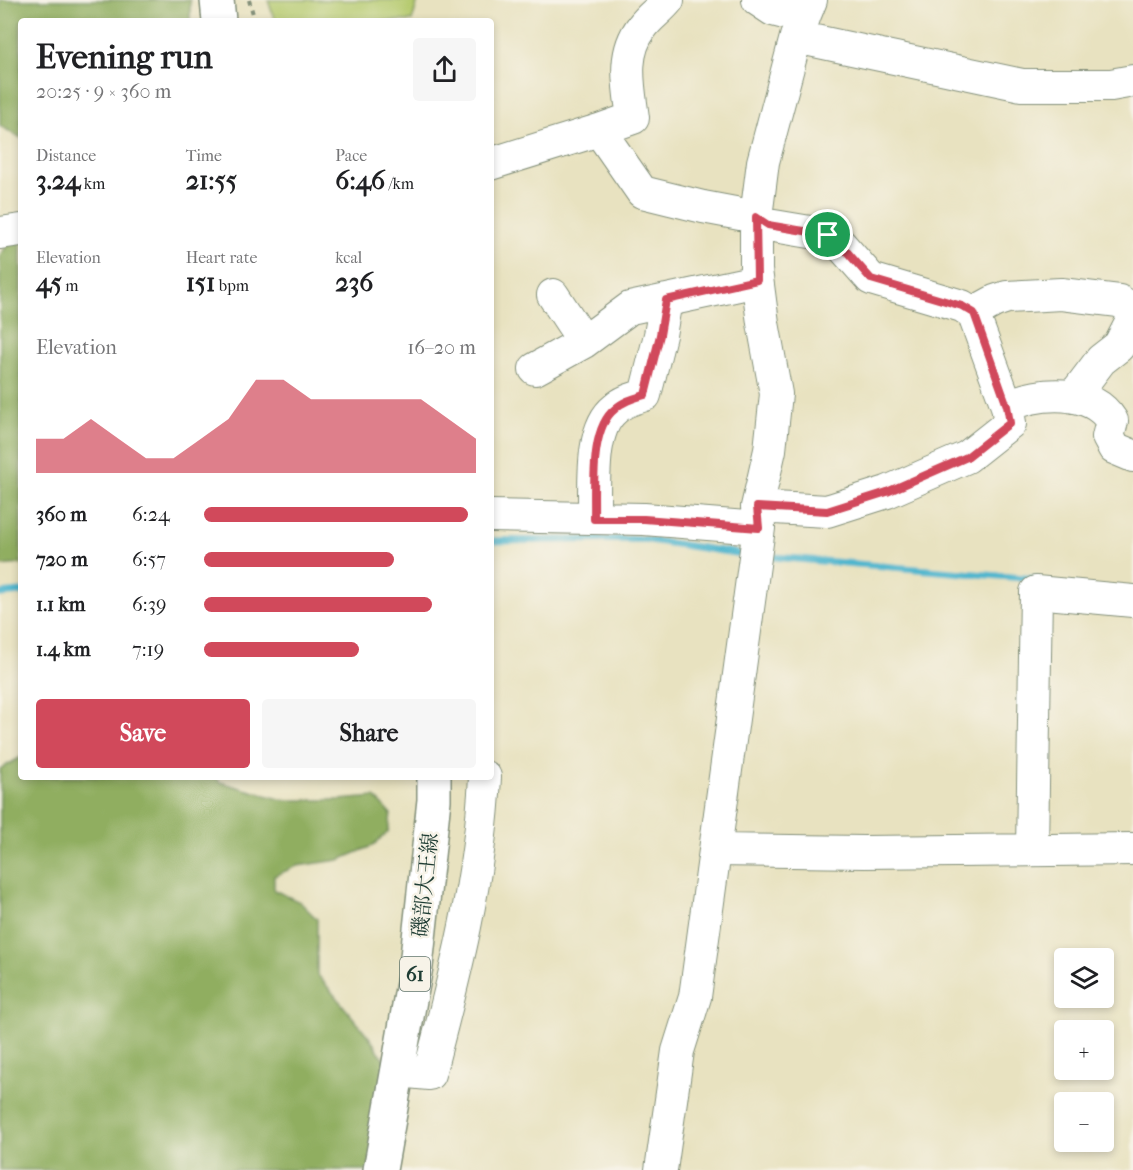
<!DOCTYPE html>
<meta charset="utf-8">
<style>
:root{--surface:#fff;--page:#f6f6f6;--text:#202124;--muted:#757577;--accent:#d1495b}
body{margin:0;font-family:"IM FELL French Canon","Noto Serif JP",serif;background:var(--page);color:var(--text);height:100vh;display:flex;flex-direction:column;font-size:22px;white-space:nowrap}
*{box-sizing:border-box;margin:0}
p{font-size:20px;color:var(--muted)}
.icon{flex:none;width:33px;height:33px;fill:none;stroke:currentColor;stroke-width:2;stroke-linecap:round;stroke-linejoin:round}
.map{position:relative;flex:1;overflow:hidden}
.drawer{position:absolute;left:18px;top:18px;width:476px;height:762px;display:flex;flex-direction:column;background:var(--surface);border-radius:6px;box-shadow:0 3px 9px #0003}
.drawer>*{flex:none}
.buttons{position:absolute;left:1054px;top:948px;display:grid;gap:12px}
.buttons a{display:grid;place-items:center;width:60px;height:60px;border-radius:6px;background:var(--surface);box-shadow:0 3px 9px #0003;font-size:30px}
.pin{position:absolute;display:grid;place-items:center;width:51px;height:51px;color:#fff;margin:-26px;border:3px solid #fff;border-radius:50%;box-shadow:0 2px 6px #0007}
.round{display:grid;place-items:center;flex:none;width:63px;height:63px;border-radius:6px;background:var(--page)}
.summary{display:flex;align-items:center;justify-content:space-between;height:102px;padding:0 18px}
h1{font-size:33px;font-weight:800;line-height:45px}
.figures{display:grid;grid-template-columns:repeat(3,1fr);gap:9px;height:102px;padding:6px 18px}
.figures div{display:grid;align-content:center}
.figures b{font-size:26px;font-weight:800}
.figures small{font-size:16px;font-weight:400}
.figures p{font-size:16px}
.chart{height:168px;padding:12px 18px}
.chart p{display:flex;justify-content:space-between}
.chart svg{width:100%;height:108px;margin-top:6px;fill:var(--accent);opacity:.7}
.cta{display:flex;gap:12px;margin-top:auto;padding:12px 18px}
.cta a{flex:1;height:69px;border-radius:6px;background:var(--accent);color:#fff;font-size:24px;font-weight:800;line-height:69px;text-align:center}
.cta a+a{background:var(--page);color:var(--text)}
ul{padding:0 18px;list-style:none;font-size:20px}
li{display:grid;grid-template-columns:96px 72px 1fr;align-items:center;height:45px}
li i{height:15px;border-radius:8px;background:var(--accent)}
.map>svg:first-child{display:block}
</style>
<div class="map">
<svg width="1133" height="1170" viewBox="0 0 1133 1170">
<rect width="100%" height="100%" fill="#f7f3e8"/>
<filter id="ink" filterUnits="userSpaceOnUse"><feTurbulence type="fractalNoise" baseFrequency=".0167" numOctaves="2"/><feDisplacementMap in="SourceGraphic" scale="12" xChannelSelector="R" yChannelSelector="G"/><feConvolveMatrix kernelMatrix="1 2 1 2 8 2 1 2 1" color-interpolation-filters="sRGB"/></filter>
<filter id="wash" filterUnits="userSpaceOnUse"><feTurbulence type="fractalNoise" baseFrequency=".008" numOctaves="4" result="noise"/><feDisplacementMap in="SourceGraphic" scale="24" xChannelSelector="R" yChannelSelector="G"/><feGaussianBlur stdDeviation="1.35" result="paint"/><feColorMatrix in="noise" values="0 0 0 0 0 0 0 0 0 0 0 0 0 0 0 0 0 1.4 0 .05"/><feComposite in="paint" operator="in"/></filter>
<g filter="url(#wash)">
<rect width="100%" height="100%" fill="#e8e2c0"/>
<path fill="#b5ca6e" stroke="#6a8451" stroke-width="1.5" d="M268,0H418L412,21H275Z"/>
<path fill="#90ae61" stroke="#58764a" stroke-width="1.5" d="M0,0H190V21H21V138L0,126Z
M21,241V564L0,566V255L9,243Z
M21,757V777H215L220,782L283,800H339L375,797L391,814L388,832L372,846L339,860L297,866L274,876V890L300,902L317,919V974L369,1037L404,1088L397,1170H0V769Z"/>
<g fill="none" stroke-linecap="round" stroke-linejoin="round">
<path stroke="#4fb6ce" stroke-width="7" d="M490,541L643,539L748,555
M762,556L1035,579
M0,594L21,592"/>
</g>
</g>
<g filter="url(#ink)">
<g fill="none" stroke-linecap="round" stroke-linejoin="round">
<defs>
<path id="minor" d="M758,0L773,10L804,18
M796,37L1022,85H1111L1133,81
M599,130L633,118C629,87 621,54 642,27C649,17 660,10 668,0
M490,164L599,130L642,192L703,207L756,217L768,225L828,235L841,245L871,279L962,306L973,313L1007,406
M0,233L21,230
M553,295L584,342
M973,313L995,301L1007,297L1061,294L1119,301L1133,309
M535,369L584,342L630,308L757,281
M1073,397L1101,360L1119,346L1133,319
M757,507L827,511L887,492L967,457L1010,423L1007,406C1039,392 1091,387 1112,421L1108,437L1114,448L1133,456
M490,516L644,519L759,528
M594,518C595,488 589,429 615,409C623,401 635,398 645,395L660,335L666,300
M715,850L864,852L1133,849
M1032,850L1036,592L1133,601
M398,1071L429,1074C455,976 480,879 485,777
M661,1170L678,1051L695,997L759,528L757,507L770,450L776,394L763,323L756,270V217L763,162L796,37L811,0"/>
<path id="major" d="M217,0L219,21
M380,1170L416,966L434,800V777"/>
</defs>
<use href="#minor" stroke="#84907a" stroke-width="34"/>
<use href="#major" stroke="#84907a" stroke-width="36"/>
<path stroke="#84907a" stroke-width="4" stroke-dasharray="4.5 4.5" stroke-linecap="butt" d="M249,0L255,21"/>
<use href="#minor" stroke="#fff" stroke-width="32"/>
<use href="#major" stroke="#fff" stroke-width="33"/>
</g>
</g>
<g fill="none" stroke-linecap="round" stroke-linejoin="round" filter="url(#ink)">
<defs>
<path id="route" d="M756,217L768,225L828,235L841,245L871,279L962,306L974,313L1007,406L1010,423L967,457L887,492L827,511L757,507L759,528L644,519H594C595,488 589,429 615,409C623,401 635,398 645,395L660,335L666,300L757,280Z"/>
</defs>
<use href="#route" stroke="#fff" stroke-width="12"/>
<use href="#route" stroke="#d1495b" stroke-width="8"/>
</g>
<g text-anchor="middle" stroke-width="5" stroke-linejoin="round" paint-order="stroke">
<rect fill="#f7f3e8" stroke="#60746a" stroke-width="1.5" x="400" y="957" width="30" height="34" rx="4.5"/>
<g font-size="20" font-weight="bold" fill="#1f3d34">
<text x="415" y="981">61</text>
</g>
<g font-size="21" fill="#1f3d34" stroke="#f7f3e8">
<text transform="translate(425 885) rotate(-84)" y="7">磯部大王線</text>
</g>
</g>
</svg>
<div class="buttons">
<a><svg class="icon" aria-label="layers" viewBox="0 0 24 24"><path d="M12 4l9 5-9 5-9-5zM3 14l9 5 9-5"/></svg></a>
<a>+</a>
<a>−</a>
</div>
<div class="pin" style="left:828px;top:235px;background:#1e9e55"><svg class="icon" aria-label="arrive" viewBox="0 0 24 24"><path d="M6 21V4h12l-3 4 3 4H6"/></svg></div>
<section class="drawer">
<div class="summary"><div><h1>Evening run</h1><p>20:25 · 9 × 360 m</p></div><a class="round"><svg class="icon" aria-label="share" viewBox="0 0 24 24"><path d="M12 15V3M7 8l5-5 5 5M5 13v7h14v-7"/></svg></a></div>
<div class="figures">
<div><p>Distance</p><b>3.24<small> km</small></b></div>
<div><p>Time</p><b>21:55</b></div>
<div><p>Pace</p><b>6:46<small> /km</small></b></div>
</div>
<div class="figures">
<div><p>Elevation</p><b>45<small> m</small></b></div>
<div><p>Heart rate</p><b>151<small> bpm</small></b></div>
<div><p>kcal</p><b>236</b></div>
</div>
<div class="chart"><p><span>Elevation</span>16–20 m</p>
<svg viewBox="0 0 160 44" preserveAspectRatio="none"><path d="M0 44V30L10 30L20 22L30 30L40 38L50 38L60 30L70 22L80 6L90 6L100 14L110 14L120 14L130 14L140 14L150 22L160 30V44z"/></svg>
</div>
<ul>
<li><b>360 m</b>6:24<i style="width:97%"></i></li>
<li><b>720 m</b>6:57<i style="width:70%"></i></li>
<li><b>1.1 km</b>6:39<i style="width:84%"></i></li>
<li><b>1.4 km</b>7:19<i style="width:57%"></i></li>
</ul>
<div class="cta"><a>Save</a><a>Share</a></div>
</section>
</div>
